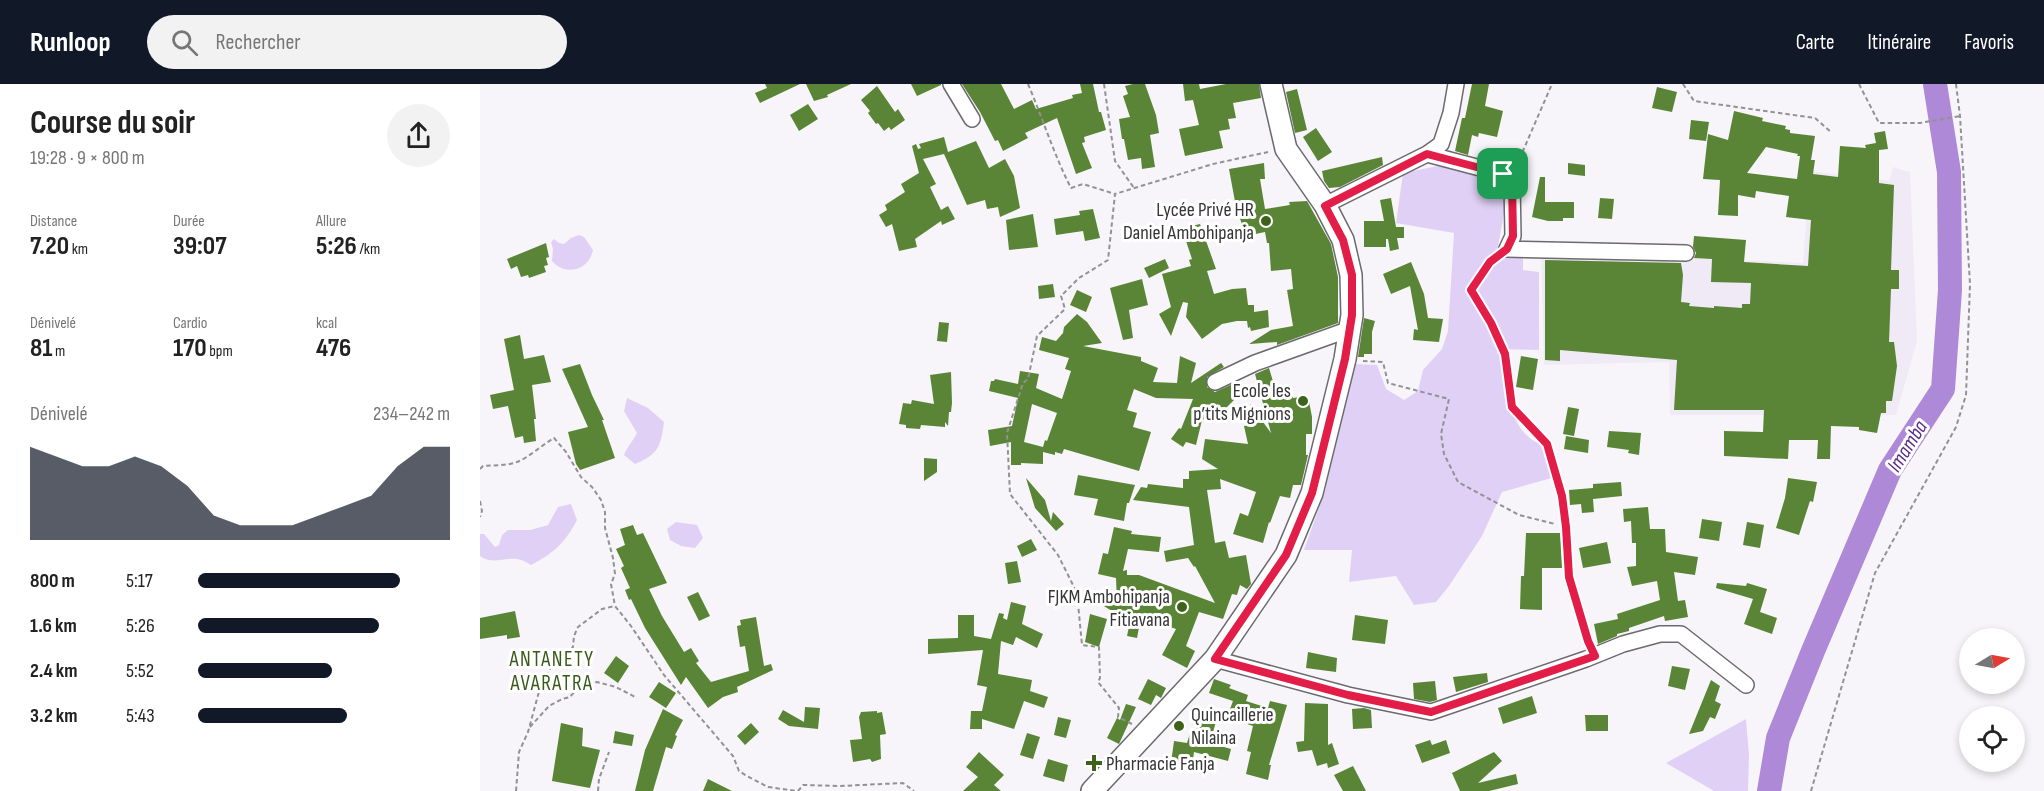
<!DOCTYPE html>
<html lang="fr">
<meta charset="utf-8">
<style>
:root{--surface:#fff;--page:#f2f2f2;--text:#222;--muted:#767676;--accent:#111827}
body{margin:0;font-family:"Sofia Sans Condensed",sans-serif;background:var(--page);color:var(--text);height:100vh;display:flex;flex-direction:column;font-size:22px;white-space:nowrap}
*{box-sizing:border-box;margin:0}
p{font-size:20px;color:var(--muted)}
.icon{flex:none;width:33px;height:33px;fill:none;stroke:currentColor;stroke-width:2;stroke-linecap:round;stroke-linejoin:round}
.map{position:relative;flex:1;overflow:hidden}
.details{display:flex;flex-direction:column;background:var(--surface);width:480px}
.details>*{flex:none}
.needle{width:39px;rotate:80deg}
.fabs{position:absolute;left:1479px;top:544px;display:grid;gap:12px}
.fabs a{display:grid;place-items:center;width:66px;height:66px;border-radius:50%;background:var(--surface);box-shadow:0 3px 9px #0003;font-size:30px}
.pin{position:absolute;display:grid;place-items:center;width:51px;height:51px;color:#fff;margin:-26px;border-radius:12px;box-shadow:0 3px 9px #0006}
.round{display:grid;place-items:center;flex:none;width:63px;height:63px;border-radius:32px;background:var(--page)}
.head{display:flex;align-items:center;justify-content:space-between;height:102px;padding:0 30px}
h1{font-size:33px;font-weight:700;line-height:45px}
.metrics{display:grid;grid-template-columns:repeat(3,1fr);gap:9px;height:102px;padding:6px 30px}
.metrics div{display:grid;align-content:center}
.metrics b{font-size:26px;font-weight:700}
.metrics small{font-size:16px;font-weight:400}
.metrics p{font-size:16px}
.chart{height:168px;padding:12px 30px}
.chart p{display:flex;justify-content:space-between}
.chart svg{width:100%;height:108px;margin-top:6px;fill:var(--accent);opacity:.7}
ul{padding:0 30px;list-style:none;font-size:20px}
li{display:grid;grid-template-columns:96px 72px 1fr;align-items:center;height:45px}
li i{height:15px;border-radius:8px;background:var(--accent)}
header{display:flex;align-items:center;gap:36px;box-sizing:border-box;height:84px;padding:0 30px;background:var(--accent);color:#fff}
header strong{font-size:28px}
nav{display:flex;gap:33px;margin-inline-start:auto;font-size:21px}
.search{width:420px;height:54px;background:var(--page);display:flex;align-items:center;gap:15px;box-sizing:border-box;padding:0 21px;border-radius:33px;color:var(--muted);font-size:22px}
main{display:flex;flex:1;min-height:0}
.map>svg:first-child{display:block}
</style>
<header>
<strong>Runloop</strong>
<div class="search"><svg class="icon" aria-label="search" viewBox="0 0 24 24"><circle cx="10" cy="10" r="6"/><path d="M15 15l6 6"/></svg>Rechercher</div>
<nav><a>Carte</a><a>Itinéraire</a><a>Favoris</a></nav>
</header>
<main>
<section class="details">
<div class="head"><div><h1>Course du soir</h1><p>19:28 · 9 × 800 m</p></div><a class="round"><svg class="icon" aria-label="share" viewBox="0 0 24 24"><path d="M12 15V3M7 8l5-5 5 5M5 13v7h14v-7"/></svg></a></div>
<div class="metrics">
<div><p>Distance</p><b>7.20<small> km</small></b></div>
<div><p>Durée</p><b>39:07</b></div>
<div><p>Allure</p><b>5:26<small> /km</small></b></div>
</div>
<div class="metrics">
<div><p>Dénivelé</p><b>81<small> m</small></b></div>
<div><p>Cardio</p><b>170<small> bpm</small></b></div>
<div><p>kcal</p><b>476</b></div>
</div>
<div class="chart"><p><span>Dénivelé</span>234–242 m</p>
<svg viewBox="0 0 160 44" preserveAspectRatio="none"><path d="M0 44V6L10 10L20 14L30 14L40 10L50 14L60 22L70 34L80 38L90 38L100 38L110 34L120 30L130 26L140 14L150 6L160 6V44z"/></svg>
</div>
<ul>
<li><b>800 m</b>5:17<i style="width:80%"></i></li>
<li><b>1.6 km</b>5:26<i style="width:72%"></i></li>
<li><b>2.4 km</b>5:52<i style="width:53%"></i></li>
<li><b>3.2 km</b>5:43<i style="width:59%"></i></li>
</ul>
</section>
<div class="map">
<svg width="1564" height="707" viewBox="0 0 1564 707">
<rect width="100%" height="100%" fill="#f7f5fa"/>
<path fill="#efeaf6" d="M1413,83L1430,88L1437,257L1416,331H1190L1189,278L1064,281L1061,167L1323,179L1330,87L1409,97Z"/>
<path fill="#e1d0f6" d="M968,80L1013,92L1027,112L1017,168L1043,174V186L1059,188V266L1021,265C1025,297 1027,350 1063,361L1075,393L1022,408L1002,452L969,502L956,518L934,521L916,492L869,498L872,466H824L846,404L844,397L873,280L897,281L906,305L924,316L938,307L943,286L962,265L968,247L974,149L916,139L923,89Z
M99,151L104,153L113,166C109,186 86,193 72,177L73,165L71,158L74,155L79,159L84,160L91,154Z
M147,314L168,324L184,338C181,362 178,371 155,380L144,371C147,363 153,357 157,349L144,327Z
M91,420L97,436C85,459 74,469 51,481C31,466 17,484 0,472V450H4L15,463L19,461L22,451L28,446H50L68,441L78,423Z
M196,438L217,441L223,454L215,464L201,462L190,456L187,445Z
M1266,635L1269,671L1268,707H1234L1186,679Z"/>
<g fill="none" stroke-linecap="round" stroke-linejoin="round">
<path stroke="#ae89d7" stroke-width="24" d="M1289,707L1298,654L1333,567L1410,386L1463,305L1470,206L1469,88L1455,0"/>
</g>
<path fill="#5a8436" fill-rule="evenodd" d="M285,0H320L280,19L275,9L287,4Z
M326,0H371L347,11L348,13L334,17Z
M431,0H461V1L437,12Z
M482,0H521L534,25L552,16L556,25L593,14L592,11L602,9L600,0H613L619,28H621L626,46L604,53L605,58L602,59L612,84L596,90L577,34L545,49L548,54L523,67L518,56L515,57L500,28Z
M653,0H665L676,31L679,49L670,51L675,83L662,85L661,74L648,76L644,55H642L639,35L650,33L643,12L648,10L645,2Z
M703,0H719L720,5L746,0H779L781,14L753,19L756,34L748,35L750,45L739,47L743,64L705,72L699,45L719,41L713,16L705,17Z
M992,0H1009L1005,22L1023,27L1017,53L999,49L998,53L992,51L988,71L975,67L982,34H985Z
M397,2L415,28L418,25L425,36L411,46L409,43L404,47L398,39L396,40L388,29L390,27L381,16Z
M1177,3L1197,8L1192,28L1172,24Z
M817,5L827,46L815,49L806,8Z
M328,20L338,35L319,47L310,31Z
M1254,27L1283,34L1282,37L1306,42L1305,45L1310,46V49L1335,52L1331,76H1335L1333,90L1358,93L1360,62L1386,64L1385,61L1396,59L1394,49L1405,47L1408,65L1399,66V99L1414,101L1411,186H1419V205H1411L1409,258H1414L1417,282L1412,317H1406V329H1401L1397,349L1379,346V343L1351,342L1350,375H1337L1338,356H1309L1308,375L1244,372V347L1283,348L1284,326H1194L1197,276L1080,266V277L1065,276V176L1201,179L1203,191L1201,218L1210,219L1209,222L1234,224V222L1262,224V220H1270L1271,199L1231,198L1232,175L1214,174L1216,169L1213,163L1214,152L1266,156L1264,178L1328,182L1331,136L1306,133L1309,112L1276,107L1275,114L1258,111V132L1238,131L1240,96L1223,95L1228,50L1248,56ZM1286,63L1318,70L1317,72H1320L1317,95L1267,89Z
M1211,36L1229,38L1226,57L1209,55Z
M836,44L852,68L838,77L823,53Z
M464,53L468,68L496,57L509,84L525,75L534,92L540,124L520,133L518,123L507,125L505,116L487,121L464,70L443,75L456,100L450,103L461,126L468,122L475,135L462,141L461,137L435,155L437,163L419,167L412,140L406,143L399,131L407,126L405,121L425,108L421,100L439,89L432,62L436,60L438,65L441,64L439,60Z
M902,73L903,81L860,103L849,104L844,97L842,87Z
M784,79L785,95H780L785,125L810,121L809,118L827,117L851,160L858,193V239L797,261V258L769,260L791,246L813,242L807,206L813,205L811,185L791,187L789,159H787L785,148L766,152L756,123L749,85Z
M1088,79L1105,81V92L1088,90Z
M1060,93H1065V118H1094V134H1083V137H1068L1052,133Z
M911,114L916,143H924V154H917L919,165L910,167L908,155H906V163H884V137H904L900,116Z
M1120,114L1134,115L1132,135L1118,134Z
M613,125L620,154L605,157L603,147L576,151L574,135L600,131L599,127Z
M553,130L558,163L529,166L526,136Z
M720,140L736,185L727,187L734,210L752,205L766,204L768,221H774V228L788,226L789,243L771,247L770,243L768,244L767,237H757L742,240L722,255L706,233L708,219L703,218L691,252L679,230L691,223L682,190L711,182L709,176L712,175L705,154L710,152L708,143Z
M66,159L69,173L66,174L68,181L64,182L66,188L49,194L48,191L41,193L37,182L31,185L27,175Z
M685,175L689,184L669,194L664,184Z
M931,178L944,210L948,234L963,235L959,258L933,256L934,245L938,246L930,202L911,210L903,190Z
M662,195L668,221L649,226L653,254L643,256L630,204Z
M573,200L575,213L559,215L558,202Z
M597,206L612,213L606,228L590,221Z
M597,230L607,238L622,259L603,262L661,273V277L678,284L673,298L697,299L700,272L716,279L711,299L741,279L744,283L727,293V303L735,308L755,299L762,308L743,327L722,336L716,361L706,358L703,363L691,355L699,344L701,345L713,315L676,314L654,305L647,326L657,329L653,343L671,348L659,387L584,365L582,370L575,368V371L563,368V380L541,379V381H531V358L510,362L508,346L532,342L538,314L509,307L511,297H514L515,295L538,300L540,287L559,290L556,304L582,315L591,287L585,285L589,274L559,266L562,253L576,257L583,249L584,243ZM552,320L577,329L567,357L565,356L563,363L544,358Z
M884,234L895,237L892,248V270H884V273H878Z
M459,238L469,239L467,258L457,257Z
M40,251L44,275L64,271L71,298L52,301L56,335H54L56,357L44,359L43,352L35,354L28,322L13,325L10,311L34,306L24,255Z
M1041,272L1058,275L1053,306L1036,303Z
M100,280L112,311L124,336H122L135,374L100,386L96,380L88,348L108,343L82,285Z
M789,284L798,314L813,312V314L828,312L832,333V350H826V371H828L821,401H813L810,414L800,412L790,439L789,438L783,459L753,450L760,429L768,432L776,408L740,395L741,405L727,406L735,459L745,457L749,474L766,471L771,500L767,505L760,501L757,511L752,510L743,535L719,528L706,562L715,567L707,584L682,571L696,545L661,533L657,554L647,552L650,538L609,513L637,517L636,494L618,490L623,469L628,470L634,443L652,447L651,450L681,453L679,468L648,465L643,487L647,486V491H659L735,519L715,482L714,483L708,474L686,478L684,467L714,461L709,423L653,416L661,403L667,404L668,400L703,404V395H709V387L738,385L722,375L725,355L768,360L764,342L772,341L771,338L773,337L770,320L791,349L775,290Z
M471,288L472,319L471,328H469L468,342L465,338V343L441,341L440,345L426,344V341L419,340L423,319L431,320L432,316L454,320L450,291Z
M1088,323L1099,325L1094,352L1083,350Z
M1129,347L1161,349L1159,371L1148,369L1149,366L1127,363Z
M1086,352L1109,356L1108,369L1084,365Z
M444,374L457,375V388L444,397Z
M598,391L655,401L649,419H647L644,437L614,431L618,415L594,411Z
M546,394L565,416L571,437L573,428L584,440L576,447L555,424Z
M1308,394L1337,398L1333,418L1330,417L1319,451L1296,444L1305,414Z
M1141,398L1142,412L1113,415L1114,428L1102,429L1101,420L1090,421L1089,406L1113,404V400Z
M1168,423L1170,445H1185L1186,468L1218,473L1215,491L1194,488L1198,517L1205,516L1208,533L1185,537L1184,532L1149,544V547L1137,550V552L1118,560L1114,540L1138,535L1137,530L1180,516L1177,497L1152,502L1147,483L1156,482V459H1152L1151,437L1144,438L1143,425Z
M1222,435L1242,438L1239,457L1219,454Z
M1267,438L1284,441L1280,464L1263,461Z
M153,441L157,451L163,449L187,499L169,505L182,532L204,568L211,564L219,577L216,579L231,598L269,587L265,562L260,563L258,550L257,542L261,541L260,536L276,533L284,582L291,580L293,586L257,603L258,608L243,613L228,624L206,593L201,601L165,544L151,515L149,516L145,506L150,504L141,484L144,482L136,465L145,461L140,445Z
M1046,449H1080L1082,484H1062V526L1040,525L1041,492H1044Z
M551,455L557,466L542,473L537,462Z
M1127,458L1131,479L1103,484L1099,464Z
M537,477L541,498L528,500L525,479Z
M1237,499L1266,502L1267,499L1287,505L1280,528L1297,534L1292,550L1264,540L1273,515L1236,504Z
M218,508L230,532L219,537L207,513Z
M531,518L546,522L542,540L563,550L557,564L536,553L533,561L521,557L518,590L552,596L550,607L568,613L564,624L544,617L534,645L502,635V645H490L491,627H502L507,603L497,601L503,566L448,570V555L478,554V531H494V552L511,555L519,529L524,530L523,534L527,536Z
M35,527L40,553L27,555V551L0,555V534Z
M610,530L627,535L619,563L605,558Z
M875,531L908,536L905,560L872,556Z
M828,568L857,574L856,588L826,584Z
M136,572L149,582L138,599L124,589Z
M1192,582L1210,585L1205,606L1188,602Z
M1007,589L1008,598L976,608L973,593Z
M668,595L686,604L681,614L676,611L671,621L658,615Z
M734,595L751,601L749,604L768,611L766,617L788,624L790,617L807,621L789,681H791L788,696L766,690L771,668L767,667L773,642L747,633L753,617L729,609Z
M1231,596L1240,602L1235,617L1241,620L1235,635L1230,633L1223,647L1209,650Z
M955,597L957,616L950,618L934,615L933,599Z
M179,598L196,609L186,624L169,613Z
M1052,612L1057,629L1023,640L1018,624Z
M825,619L848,620V661L852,659L859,680L848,684L847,679L837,682L832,666L818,668L816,658L824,657Z
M646,620L656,623L639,660L627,654L637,634L640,636Z
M325,623L340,624L338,645L309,642L298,635L303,626L324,638Z
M884,624L891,626L892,644L873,645L872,625Z
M183,625L203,636L195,651L197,652L192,665L186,663L173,707H155L165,666Z
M721,626L737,634L730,659L751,665L748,677L714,668L712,682L691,679L694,657L707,659L711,646L716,647Z
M397,627V629L402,628L406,650L400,651L401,675L392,678L390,675L373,678L370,656L382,655L379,633L381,628Z
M1105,631H1128V647H1106Z
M578,633L591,636L586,654L574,651Z
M81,639L103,644L102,662L120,666L110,704L72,697Z
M271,639L279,648L265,661L257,652Z
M135,647L154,651L152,662L133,659Z
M547,649L560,653L553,675L540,671Z
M950,656L952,661L966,656L970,669L942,679L935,661Z
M499,668L524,691L514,701L521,707H483L498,693L486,683Z
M1014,668L1022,677L998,699L1036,690L1038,700L1009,707H980L972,689Z
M568,675L588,681L584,698L563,692Z
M873,682L886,707H863L854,691Z
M228,695L252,707H223Z"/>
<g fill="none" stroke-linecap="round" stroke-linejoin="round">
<defs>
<path id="lane" d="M1067,360L1082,412L1086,443L1089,493L1108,557L1115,572"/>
<path id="street" d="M471,0L492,35
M947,70L1023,90L1032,98L1033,152L1027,165L1206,169
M845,121L947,70L961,60L971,29L976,0
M735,298L775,279L870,245
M735,575L868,611L951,628L1106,575L1143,560L1180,550H1201L1266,601"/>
<path id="secondary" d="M612,707L735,575L806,471L832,409L865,275L872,231L871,191L863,156L845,121L806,65L791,0"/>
</defs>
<use href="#lane" stroke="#6c6a6e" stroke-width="10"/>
<use href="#street" stroke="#6c6a6e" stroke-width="18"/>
<use href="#secondary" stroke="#6c6a6e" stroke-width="24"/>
<path stroke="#929194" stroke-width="2" stroke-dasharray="4.5 3" stroke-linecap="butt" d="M548,0C563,35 574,71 591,104L603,100L635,110
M624,0L635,77L654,104
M1203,0L1214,17L1335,34L1351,48
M1379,0L1399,39H1440L1480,32
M1034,80L1039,76L1072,0
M1016,174L1010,178L991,205L1011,239L1025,270L1032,323L1059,353
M883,277L903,278L908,299L969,315L961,350L964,370L978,398L1039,431L1075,440
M0,385L3,382C14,381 26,382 37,378C48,374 62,361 74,354L86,368L101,393L112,403L121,416L125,428V444L133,474L135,490L131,500L135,522
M0,417L2,427L0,433
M652,640L638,633L639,624L618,598L620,594L619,563L602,561L597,509L578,471L530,410L527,349L543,299L548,295L557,252L585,225L581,212L599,194L628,176L635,110L733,80L788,68
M50,643L69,622L82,615L90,613L100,601L117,598L136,603L157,614
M36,707L39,668L48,648L60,604L72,581L88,569L93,563L94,552L98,543L122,525L135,522L151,542L184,591L253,672L259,687L267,692L288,703L317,707
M118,707L119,695L129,668
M318,707L323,701L360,702L423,699L434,707
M1331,707L1395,489L1476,343L1486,311L1490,200L1480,32L1476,0"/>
<use href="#lane" stroke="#fff" stroke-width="8"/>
<use href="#street" stroke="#fff" stroke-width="15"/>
<use href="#secondary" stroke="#fff" stroke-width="21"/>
</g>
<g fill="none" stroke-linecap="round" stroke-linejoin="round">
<defs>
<path id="route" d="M947,70L1023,90L1032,98L1033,152L1027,165L1010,178L991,206L1011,239L1025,270L1032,323L1067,360L1082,412L1086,443L1089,493L1108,557L1115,572L951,628L868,611L735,575L806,471L832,409L865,275L872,231V191L863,156L845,122Z"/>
</defs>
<use href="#route" stroke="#fff" stroke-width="12"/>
<use href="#route" stroke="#e11d48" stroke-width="8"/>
</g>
<g fill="#3e621a" stroke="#fff" stroke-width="2">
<circle cx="786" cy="137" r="6"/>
<circle cx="823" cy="317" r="6"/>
<circle cx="702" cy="523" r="6"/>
<circle cx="699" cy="642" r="6"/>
<path d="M611 670h6v6h6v6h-6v6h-6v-6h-6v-6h6z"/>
</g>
<g text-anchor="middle" stroke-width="6" stroke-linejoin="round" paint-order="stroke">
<g font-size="20" fill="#353536" stroke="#fff" text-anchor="end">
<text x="774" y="132">Lycée Privé HR<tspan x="774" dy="23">Daniel Ambohipanja</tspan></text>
<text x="811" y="313">Ecole les<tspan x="811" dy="23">p’tits Mignions</tspan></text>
<text x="690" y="519">FJKM Ambohipanja<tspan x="690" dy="23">Fitiavana</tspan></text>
<text x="711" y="637" text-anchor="start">Quincaillerie<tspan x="711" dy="23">Nilaina</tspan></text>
<text x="626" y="686" text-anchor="start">Pharmacie Fanja</text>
</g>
<g font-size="21" font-style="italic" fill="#5c2c87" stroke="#fff">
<text transform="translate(1427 362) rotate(-58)" y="7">Imamba</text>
</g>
<g font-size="21" letter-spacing="1.5" fill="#385919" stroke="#fff">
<text x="72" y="582">ANTANETY<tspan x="72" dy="24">AVARATRA</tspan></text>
</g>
</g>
</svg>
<div class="fabs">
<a><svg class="needle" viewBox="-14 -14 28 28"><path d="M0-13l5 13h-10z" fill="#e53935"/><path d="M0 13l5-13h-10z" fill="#767676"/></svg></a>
<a><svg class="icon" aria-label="locate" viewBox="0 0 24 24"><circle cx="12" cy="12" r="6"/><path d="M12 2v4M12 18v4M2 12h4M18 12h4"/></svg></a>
</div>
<div class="pin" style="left:1023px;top:90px;background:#1e9e55"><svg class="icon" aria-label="arrive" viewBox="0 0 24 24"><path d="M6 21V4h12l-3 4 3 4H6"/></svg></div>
</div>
</main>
